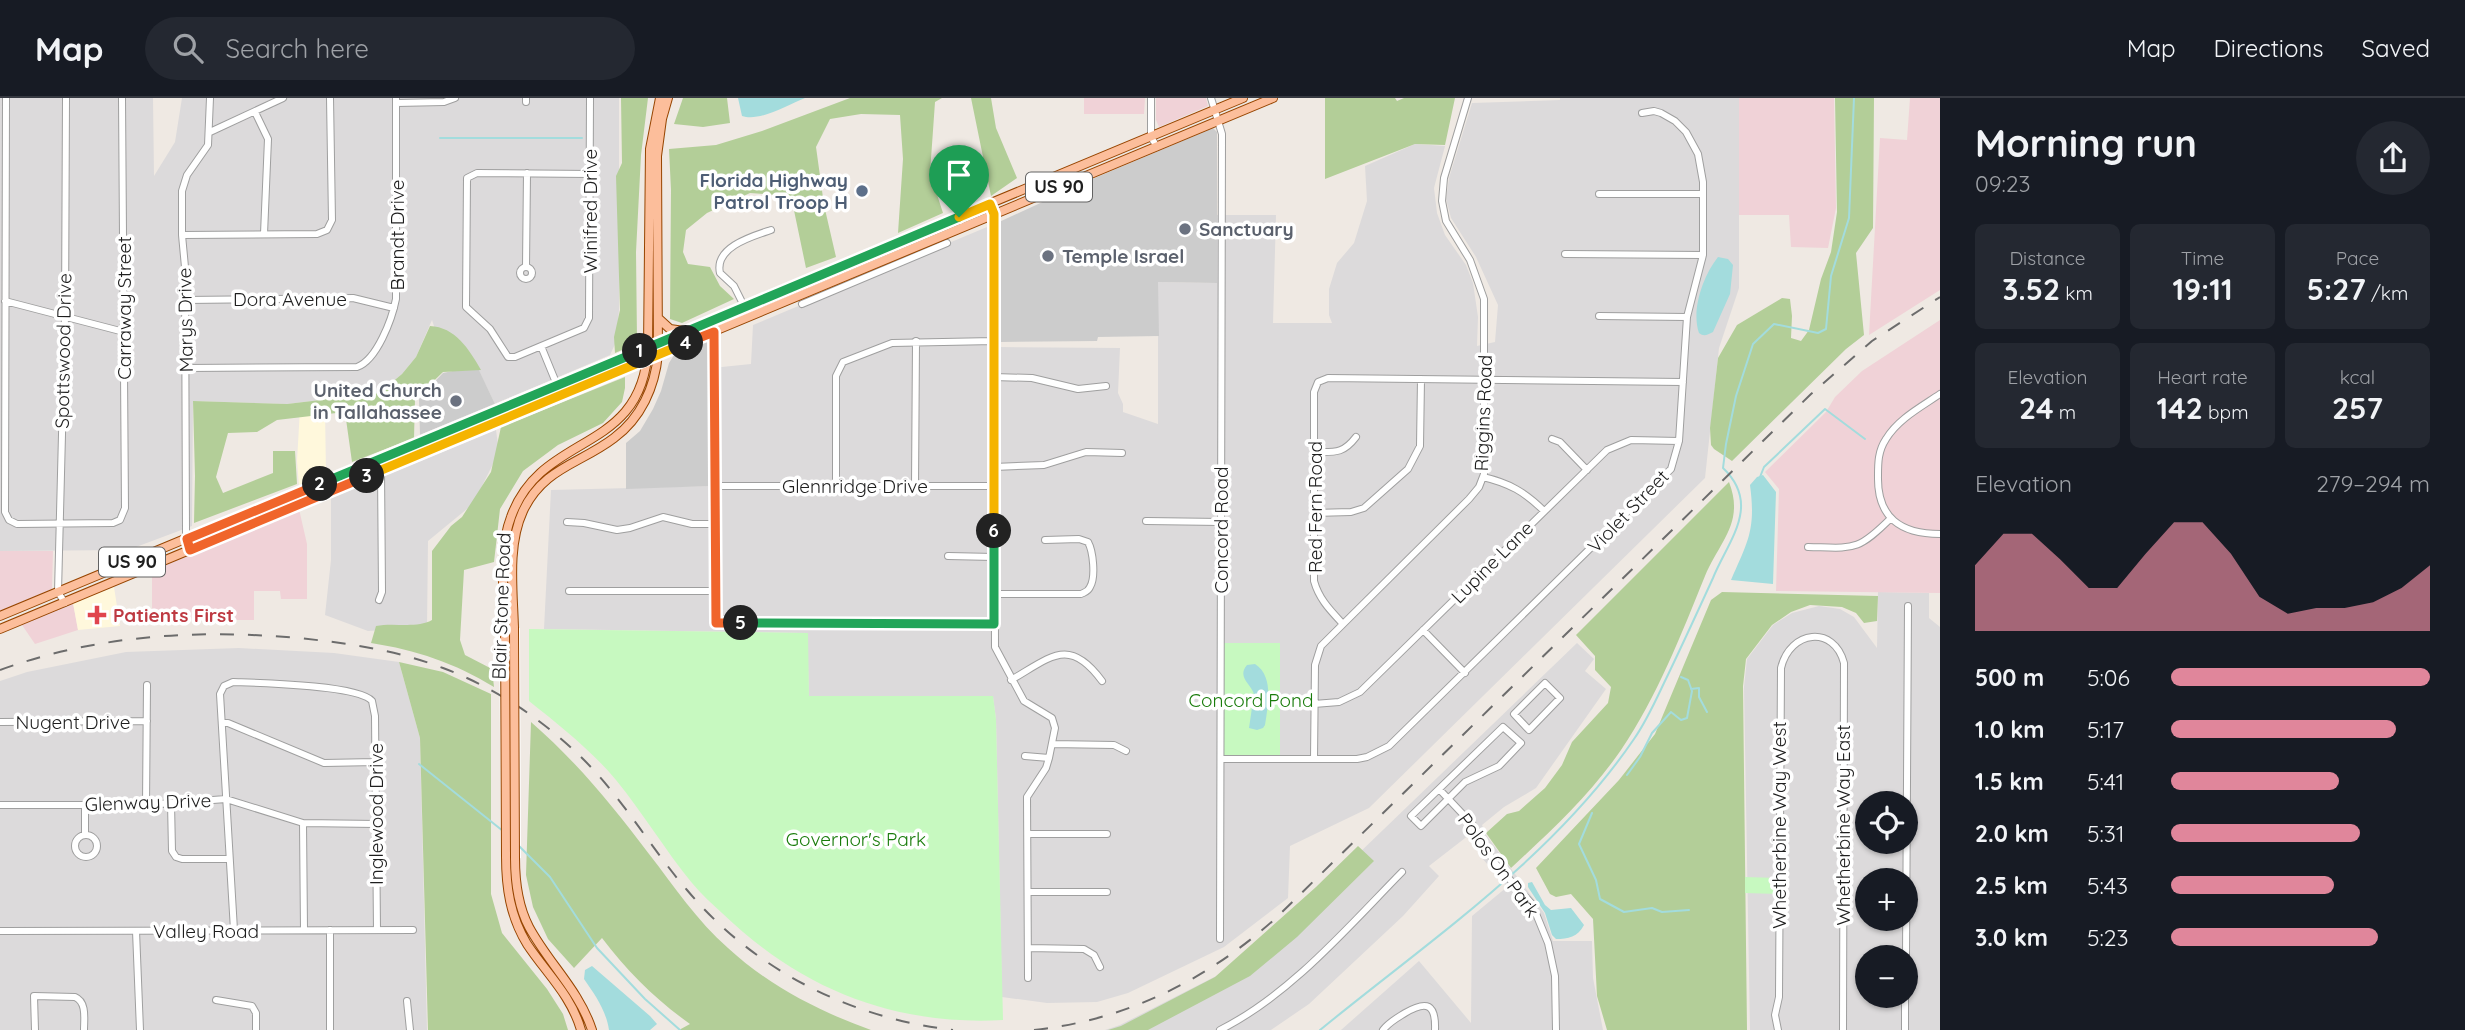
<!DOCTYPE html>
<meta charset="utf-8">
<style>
:root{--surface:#171b24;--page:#242831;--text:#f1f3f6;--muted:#9ea1a6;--line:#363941;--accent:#e0869b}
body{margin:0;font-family:Quicksand,sans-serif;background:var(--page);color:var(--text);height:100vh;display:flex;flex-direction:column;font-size:26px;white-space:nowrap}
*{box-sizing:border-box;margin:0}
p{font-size:23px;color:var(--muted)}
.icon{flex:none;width:38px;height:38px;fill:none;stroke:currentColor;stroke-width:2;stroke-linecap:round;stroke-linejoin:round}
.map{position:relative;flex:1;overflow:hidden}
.panel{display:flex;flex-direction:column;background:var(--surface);width:525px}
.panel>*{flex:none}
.buttons{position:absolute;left:1855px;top:693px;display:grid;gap:14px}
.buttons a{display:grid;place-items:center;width:63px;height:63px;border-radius:50%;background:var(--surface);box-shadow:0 2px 5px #0004;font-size:35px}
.pin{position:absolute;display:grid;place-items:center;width:60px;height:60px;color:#fff;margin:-72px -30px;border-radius:50% 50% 50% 0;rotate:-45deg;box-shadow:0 0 7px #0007}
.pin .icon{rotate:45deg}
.km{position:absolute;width:35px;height:35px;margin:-18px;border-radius:50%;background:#222;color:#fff;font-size:19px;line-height:35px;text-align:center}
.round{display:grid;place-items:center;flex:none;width:74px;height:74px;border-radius:37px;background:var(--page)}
.headline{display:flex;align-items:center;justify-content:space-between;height:119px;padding:0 35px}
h1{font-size:38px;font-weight:800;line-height:52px}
.metrics{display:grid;grid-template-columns:repeat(3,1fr);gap:10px;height:119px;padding:7px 35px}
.metrics div{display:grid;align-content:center;border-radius:10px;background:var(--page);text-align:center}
.metrics b{font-size:30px;font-weight:800}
.metrics small{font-size:19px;font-weight:400}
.metrics p{font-size:19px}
.chart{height:196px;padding:14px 35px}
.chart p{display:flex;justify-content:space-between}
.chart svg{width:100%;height:126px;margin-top:7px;fill:var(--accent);opacity:.7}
ul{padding:0 35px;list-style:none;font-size:23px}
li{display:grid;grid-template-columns:112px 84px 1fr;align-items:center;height:52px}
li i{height:18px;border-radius:9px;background:var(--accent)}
header{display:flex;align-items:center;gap:42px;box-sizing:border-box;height:98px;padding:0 35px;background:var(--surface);border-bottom:2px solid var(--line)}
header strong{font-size:33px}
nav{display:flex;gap:38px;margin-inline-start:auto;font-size:24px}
.search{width:490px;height:63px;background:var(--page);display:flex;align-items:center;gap:18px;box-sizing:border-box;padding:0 24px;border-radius:38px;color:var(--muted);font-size:26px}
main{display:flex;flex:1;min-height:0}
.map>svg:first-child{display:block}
</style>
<header>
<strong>Map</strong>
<div class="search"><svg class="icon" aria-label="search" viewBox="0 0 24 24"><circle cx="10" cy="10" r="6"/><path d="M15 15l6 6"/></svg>Search here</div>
<nav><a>Map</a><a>Directions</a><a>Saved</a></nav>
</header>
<main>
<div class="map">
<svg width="1940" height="932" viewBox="0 0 1940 932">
<rect width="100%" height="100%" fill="#efe9e3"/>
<path fill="#dcdadb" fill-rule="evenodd" d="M0,0H153L154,78L175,44L182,0H619V212L616,244L610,257L495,306L477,269L449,273L432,222L416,259L402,276L379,295L287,306L193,303L192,428L128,452L0,453Z
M1560,0H1739V190L1719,250L1705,380L1369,710L1290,748L1288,800L1224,849L1128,895L1097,904L1047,905L1002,899L996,621L993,599L809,598L807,535L544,531L551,392L711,388L712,270L751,266L753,227L999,124V249L1120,250L1118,295L1123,306V314L1158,326V184L1217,185V117H1276L1273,225H1332L1329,217V191L1337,165L1354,145L1367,103L1365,68L1415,46L1445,48L1434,90L1437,115L1445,137L1466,167L1473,185L1478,219L1477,248L1495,244L1498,207L1476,159L1451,120L1446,101L1449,80L1472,5L1560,2Z
M496,332L499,354L473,406L428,443L427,529L368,533L325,517L331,462V400Z
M1878,494L1929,495V520L1940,529V932H1750L1744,589L1747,561L1773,527L1792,515L1819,508L1840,511L1854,519L1877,550ZM1867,705H1906V744H1867ZM1867,782H1906V821H1867ZM1867,859H1906V898H1867Z
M1577,545L1594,561L1585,573L1606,591L1536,690L1504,709L1482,727L1486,737L1544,815L1553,843H1592L1593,880L1603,932H1341L1419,863L1471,925L1472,818L1507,789L1482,760L1469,737L1429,768L1439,778L1403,818L1309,906L1271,932H1105L1120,927L1224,874L1273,838Z
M239,550L334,555L399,564L420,640L427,932H0V583L27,574L126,554Z"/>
<path fill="#f0d2d7" d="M1084,0H1145L1144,16H1084Z
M1156,0H1206L1208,8L1159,29L1156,22Z
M1739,0H1834L1836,110L1828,150L1791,149L1789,117H1739Z
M1910,0H1940V192L1869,237L1880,40L1907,42Z
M1940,222V495L1776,493L1779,391L1765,374L1826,314L1835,299L1862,273Z
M299,411L307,446V501H281L280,493H254V522H152V473Z
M0,453H53L52,491L0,513Z
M73,505L78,532L35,546L22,527Z"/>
<path fill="#fff8dc" d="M300,311L325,312L326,376L299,388L297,363Z
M114,489L120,528L78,532L73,505Z"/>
<path fill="#ccc" d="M1213,30L1217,34V185L1158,184L1159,238L1098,239L1097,243L1000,244L999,124L1097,79Z
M708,242L712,255L711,388L626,391V345L640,333L653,311L661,293L669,265L676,254Z
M477,268L495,306L420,337L419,300L443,275Z"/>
<path fill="#b3ce98" d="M621,0H648L641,57L636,154L637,241L631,248L615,255L614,239L620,212L616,78L622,65Z
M683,0H727L730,25L703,29L674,26Z
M850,0H942L935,4L930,75L943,115L898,135L903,61L900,17L861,16L830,21L816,49L824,107L836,159L806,170L791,98L750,95L707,115L686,132L683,154L688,166L710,169L720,188L734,201L682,225L670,221L671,92L669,51L716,47L762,33Z
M971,0H991L996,30L1017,80L991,98Z
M1325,0H1395L1397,3L1404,0H1455L1445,47L1415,46L1325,81Z
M1835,0H1874L1873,130L1856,155L1864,237L1846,251L1732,363L1714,351L1711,347L1710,330L1718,260L1737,227L1782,200L1790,201L1792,218L1791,240L1801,243L1809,232L1821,181L1831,154L1837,114Z
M430,228C455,229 469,251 481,272L443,274L415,301L414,340L352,364L345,314L277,322L257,334L228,335L216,379L223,395L273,375V353H295L297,386L194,425L195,378L193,303L287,306L379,295L402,276L416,259Z
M625,279V290L622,304L603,325L558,347L523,373L500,411L494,464L464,472L460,542L465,557L492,571L494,589C455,565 416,552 371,545L376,528C394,524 416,531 432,522V453L451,428L462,419L491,374L501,329Z
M1729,384C1745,425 1719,444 1705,478C1681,537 1657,599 1621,652C1590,697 1551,733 1511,770L1486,735L1507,716L1519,713L1545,690L1562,667L1572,644L1608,605L1611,589L1595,572V558L1576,537Z
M1722,494L1878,498L1877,523L1864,525L1856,515L1842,509L1810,507L1791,514L1772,527L1746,561L1743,588L1747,932H1607L1597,898L1593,821L1571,796L1556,799L1550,796L1536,770L1619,682L1655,636L1711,502Z
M399,564L443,574L491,596V796L502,835L547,891L563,916L568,932H428L420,640Z
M531,624C576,663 613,708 649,756C674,788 697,823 728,850C768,887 820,914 871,932H679L690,926C655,901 628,874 602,840L574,870L548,841L533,809L526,777Z
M1358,748L1374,763L1297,839L1250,878L1148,932H1108L1121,928L1215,879L1316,789Z"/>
<path fill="#c7f9c0" d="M529,531L808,535L809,598H993L996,621L1003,922C893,928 801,891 722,815C712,806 701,796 692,785C665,752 643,715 616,682C591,652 559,627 529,603Z
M1222,545H1280V659L1222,660Z
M1745,779L1779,780L1778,796L1745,795Z"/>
<path fill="#a3dcdd" d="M738,0H805C787,7 760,24 742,18Z
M1718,159L1728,161L1733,167L1730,196L1713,234C1707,237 1704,239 1699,235C1691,212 1703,178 1718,159Z
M1763,377L1776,394L1773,486L1731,482C1748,443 1756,432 1750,387L1757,379Z
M1255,566C1274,578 1268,607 1265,627L1263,630L1257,632L1249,630L1254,596C1250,585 1237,579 1247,567Z
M1532,784L1545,807L1551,812L1571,810L1584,827C1578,839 1568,841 1556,841L1552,837L1545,815L1528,789V785Z
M592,868L650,918L657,926L650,932H609C606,912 595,897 584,881L585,872Z"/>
<path fill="#fff" d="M499,530H520L521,760H512L510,562L508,758H501Z"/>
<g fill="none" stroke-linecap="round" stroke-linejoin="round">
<path stroke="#a3dcdd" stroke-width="2" d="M440,40H582
M1760,379L1764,369L1825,311L1865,341
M1691,591L1699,590V599L1707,614
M419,666L503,733
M1627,677L1640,659L1652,635L1671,614L1681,622L1687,620L1692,593L1688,582L1681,579
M1592,715L1579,746L1596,782L1600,801L1624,814L1652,810L1662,814L1689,812
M517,746L550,779L597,850L645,901L680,932
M1320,932C1430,842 1553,760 1634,641C1646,624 1655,604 1664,585C1681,550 1697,515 1713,480C1728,443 1762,407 1723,370L1726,346L1736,298L1753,246L1774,226L1818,235L1826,231L1831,178L1849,120L1854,0"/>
<defs>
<path id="minor" d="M6,0L5,414L9,422L17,426L113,425L120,422L125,410L122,0
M1151,0V39L1157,49
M1211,0L1222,36L1220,841
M526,4V0
M396,5L444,4L455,0
M255,14L268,41L264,136
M210,34L283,0
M590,76L477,75L467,80L466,209L490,231L508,259H515L584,230L589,220L590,0
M1599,96H1703
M990,106L994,116L995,549L1024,603L1052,620L1055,630L1049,660L1046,670L1027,699L1028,880
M182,137L317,136L327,132L332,122L330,0
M1565,156L1703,157
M520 175a6 6 0 1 1 12 0a6 6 0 1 1-12 0Z
M526,169L527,75
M185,202L353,200L394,210
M5,203L124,234
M802,206L947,145
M744,208L734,188L720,175C714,149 753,138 771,132
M1599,218L1687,219
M714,234L716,525L994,526
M541,248L557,287
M186,270L357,269C377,262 392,221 396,201V0
M994,279L1032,280L1078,291L1106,288
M1940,296C1921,309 1898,321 1886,341C1878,353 1878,365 1878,378C1877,420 1901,436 1940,436
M1552,341L1560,344L1587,372
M1315,354C1335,354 1343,356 1356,339
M994,369L1044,367L1086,354L1122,355
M1483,379C1509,385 1525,394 1544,413
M716,388H994
M836,388V278L843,264L892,245L994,243
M915,388L916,243
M1314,415L1351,414L1364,410L1408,371L1420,348L1421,281
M1146,423L1221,424
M567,424L584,425L617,432L630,430L663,419L692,426H716
M1808,449C1854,450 1857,454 1891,420
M190,452L186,435L185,169L182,137V93L187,77L208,47L210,0
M948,458L994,459
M569,493H716
M994,496H1081C1085,494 1088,494 1090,489C1096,479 1093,453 1088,444L1079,441L1045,442
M379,502L382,494L381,372L379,362
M65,505L58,494L65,218L66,0
M1342,525C1330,512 1319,501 1314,483V294L1318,284L1328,280L1683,284
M1423,532L1465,575
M1011,582C1051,559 1069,538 1102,583
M1545,585L1560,600L1529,632L1514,616Z
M1314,606L1339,604L1360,594L1607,352L1631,342L1679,343
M0,624L147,623
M222,625H228L324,665L376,664
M1503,629L1521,645L1499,668L1465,684L1421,728L1411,718Z
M1052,646L1114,647L1126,653
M1025,658L1049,660
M1221,661H1357L1367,659L1389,648L1671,371L1679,343L1687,219L1703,157V84L1698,56L1686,34L1675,23L1661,15L1654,13L1642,15
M1314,661L1315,567L1321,548L1469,401L1479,389L1484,376V201L1470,162L1446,123L1442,103L1444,80L1468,0
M1439,691L1473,727L1494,764L1532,806L1548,845L1555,878L1556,932
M171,705L172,753L176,759L182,761H229
M0,707H146L226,701L303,725L376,726
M146,707L147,587
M303,725L304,832
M1028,736H1107
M75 748a11 11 0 1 1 22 0a11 11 0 1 1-22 0Z
M85,737V707
M1028,794H1107
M234,832L220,596L224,588L233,584C258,585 358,587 372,603L375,618L377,832
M330,832V932
M0,833L413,832
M136,833L140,932
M1028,850L1084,851L1094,857L1100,869
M1906,859L1908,508
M216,902L252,908L256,915V932
M407,903L410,932
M35,932L34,898L75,899C87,904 84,921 84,932
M1220,932C1291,896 1347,830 1402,774
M1383,932C1389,924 1397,920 1405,915C1427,902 1436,906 1435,932
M1778,932L1775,917L1779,899L1781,570C1790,532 1834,527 1844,565L1843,932
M1905,932V898"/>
<path id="major" d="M658,220L670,231L684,233
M0,518L1243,0
M505,530C504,495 498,453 511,419C542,332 643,358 648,249L650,51L660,0
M514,530C513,493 507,447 523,413C543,370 580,366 614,340C641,320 655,289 658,256L657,58L662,21L668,0
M0,531L1273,0
M506,758C506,789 510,818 527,846C546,875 571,897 581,932
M515,760C515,784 518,808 529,829C549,866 579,892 592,932"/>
</defs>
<use href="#minor" stroke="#9f9f9f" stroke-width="8"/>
<use href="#major" stroke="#974500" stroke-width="10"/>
<use href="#minor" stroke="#fff" stroke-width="6"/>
<use href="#major" stroke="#fcbe9b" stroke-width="8"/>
<path stroke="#6c6c6c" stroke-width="2" stroke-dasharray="14 14" stroke-linecap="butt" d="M0,572C97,537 196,531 298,540C348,545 396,552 443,570C494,589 542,621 581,659C622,699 650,749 687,792C754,872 850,920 953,932
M1034,932C1127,922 1209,881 1277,819L1811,296L1872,243L1940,199"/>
<defs>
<path id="major-bridge" d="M505,530L506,758
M514,530L515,760"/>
</defs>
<use href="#major-bridge" stroke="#974500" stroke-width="10" stroke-linecap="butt"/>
<use href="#major-bridge" stroke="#fcbe9b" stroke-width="8"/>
</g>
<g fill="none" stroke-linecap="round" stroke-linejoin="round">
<defs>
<path id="split-1" d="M640,253L959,119"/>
<path id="split-2" d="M320,386L640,253"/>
<path id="split-3" d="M320,386L187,441L190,452L367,378"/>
<path id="split-4" d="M367,378L686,245"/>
<path id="split-5" d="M686,245L714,234L716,525H741"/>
<path id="split-6" d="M741,525L994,526V433"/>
<path id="split-7" d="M959,119L990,106L994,116V433"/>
</defs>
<use href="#split-1" stroke="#fff" stroke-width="14"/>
<use href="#split-2" stroke="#fff" stroke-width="14"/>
<use href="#split-3" stroke="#fff" stroke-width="14"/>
<use href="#split-4" stroke="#fff" stroke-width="14"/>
<use href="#split-5" stroke="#fff" stroke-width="14"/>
<use href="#split-6" stroke="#fff" stroke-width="14"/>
<use href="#split-7" stroke="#fff" stroke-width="14"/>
<use href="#split-1" stroke="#22a559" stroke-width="9"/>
<use href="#split-2" stroke="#22a559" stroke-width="9"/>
<use href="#split-3" stroke="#f0652b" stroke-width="9"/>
<use href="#split-4" stroke="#f5b400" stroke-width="9"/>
<use href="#split-5" stroke="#f0652b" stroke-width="9"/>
<use href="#split-6" stroke="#22a559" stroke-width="9"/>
<use href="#split-7" stroke="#f5b400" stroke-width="9"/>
</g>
<circle fill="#5c6f8a" stroke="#fff" stroke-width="2.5" cx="862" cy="93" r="7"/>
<g fill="#6b7280" stroke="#fff" stroke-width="2.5">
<circle cx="1185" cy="131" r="7"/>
<circle cx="1048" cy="158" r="7"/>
<circle cx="456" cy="303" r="7"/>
</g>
<path fill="#e0444e" stroke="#fff" stroke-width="2.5" d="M93.5 506.5h7v7h7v7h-7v7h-7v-7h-7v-7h7z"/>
<g text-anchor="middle" stroke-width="7" stroke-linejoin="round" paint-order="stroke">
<g fill="#fff" stroke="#626262" stroke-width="2">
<rect x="1026" y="74.5" width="66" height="29" rx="5"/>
<rect x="99" y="449.5" width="66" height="29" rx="5"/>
</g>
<g font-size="18" font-weight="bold" fill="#1e1e1e">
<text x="1059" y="95">US 90</text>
<text x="132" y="470">US 90</text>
</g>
<g font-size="19" font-weight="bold" fill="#4e5e75" stroke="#fff" text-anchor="end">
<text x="848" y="89">Florida Highway<tspan x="848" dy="22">Patrol Troop H</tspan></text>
</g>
<g font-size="19" fill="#1e1e1e" stroke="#fff">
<text transform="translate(590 113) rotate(-90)" y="7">Winifred Drive</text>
<text transform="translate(397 137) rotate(-90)" y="7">Brandt Drive</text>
<text x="290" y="208">Dora Avenue</text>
<text transform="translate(124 210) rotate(-90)" y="7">Carraway Street</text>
<text transform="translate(185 222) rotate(-91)" y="7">Marys Drive</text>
<text transform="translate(63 253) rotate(-89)" y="7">Spottswood Drive</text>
<text transform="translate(1483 315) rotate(-88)" y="7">Riggins Road</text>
<text x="855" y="395">Glennridge Drive</text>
<text transform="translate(1315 409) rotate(-90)" y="7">Red Fern Road</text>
<text transform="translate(1628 413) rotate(-46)" y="7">Violet Street</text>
<text transform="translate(1221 432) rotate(-90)" y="7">Concord Road</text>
<text transform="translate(1492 464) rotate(-45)" y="7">Lupine Lane</text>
<text transform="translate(501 508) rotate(-88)" y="7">Blair Stone Road</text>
<text x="73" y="631">Nugent Drive</text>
<text transform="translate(148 704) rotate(-2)" y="7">Glenway Drive</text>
<text transform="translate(376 716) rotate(-90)" y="7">Inglewood Drive</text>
<text transform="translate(1779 727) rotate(-90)" y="7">Whetherbine Way West</text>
<text transform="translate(1843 727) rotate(-90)" y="7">Whetherbine Way East</text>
<text transform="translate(1499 767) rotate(54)" y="7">Polos On Park</text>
<text x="206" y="840">Valley Road</text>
</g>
<g font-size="19" font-weight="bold" fill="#5b616d" stroke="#fff" text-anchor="start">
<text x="1199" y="138">Sanctuary</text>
<text x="1062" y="165">Temple Israel</text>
<text x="442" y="299" text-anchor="end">United Church<tspan x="442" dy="22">in Tallahassee</tspan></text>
</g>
<g font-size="19" font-weight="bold" fill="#be3a42" stroke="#fff" text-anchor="start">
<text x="113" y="524">Patients First</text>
</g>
<g font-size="19" fill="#197c0b" stroke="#fff">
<text x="1251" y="609">Concord Pond</text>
<text x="856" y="748">Governor's Park</text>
</g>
</g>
</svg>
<div class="buttons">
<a><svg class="icon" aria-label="locate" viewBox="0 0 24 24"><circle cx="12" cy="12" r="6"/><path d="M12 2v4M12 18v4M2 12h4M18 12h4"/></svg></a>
<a>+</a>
<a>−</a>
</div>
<div class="pin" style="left:959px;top:119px;background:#1e9e55"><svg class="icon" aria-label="arrive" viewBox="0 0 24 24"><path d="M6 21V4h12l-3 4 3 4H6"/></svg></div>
<b class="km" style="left:640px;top:253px">1</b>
<b class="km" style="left:320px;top:386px">2</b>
<b class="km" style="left:367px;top:378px">3</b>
<b class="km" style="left:686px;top:245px">4</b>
<b class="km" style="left:741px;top:525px">5</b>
<b class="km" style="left:994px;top:433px">6</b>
</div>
<section class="panel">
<div class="headline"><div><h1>Morning run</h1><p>09:23</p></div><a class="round"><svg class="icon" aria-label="share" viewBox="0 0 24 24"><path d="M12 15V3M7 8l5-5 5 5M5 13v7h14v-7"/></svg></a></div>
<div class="metrics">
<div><p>Distance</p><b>3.52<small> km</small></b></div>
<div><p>Time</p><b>19:11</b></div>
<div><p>Pace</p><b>5:27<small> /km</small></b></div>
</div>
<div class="metrics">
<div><p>Elevation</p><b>24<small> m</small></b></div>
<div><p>Heart rate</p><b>142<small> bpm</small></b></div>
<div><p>kcal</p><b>257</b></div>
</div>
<div class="chart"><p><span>Elevation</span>279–294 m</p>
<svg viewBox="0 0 160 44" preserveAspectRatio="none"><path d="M0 44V21L10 10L20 10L30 19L40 29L50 29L60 17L70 6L80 6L90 17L100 32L110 38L120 36L130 36L140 34L150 29L160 21V44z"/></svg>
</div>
<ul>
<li><b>500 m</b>5:06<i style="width:100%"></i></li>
<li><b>1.0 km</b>5:17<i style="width:87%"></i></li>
<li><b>1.5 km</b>5:41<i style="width:65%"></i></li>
<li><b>2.0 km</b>5:31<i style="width:73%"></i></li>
<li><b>2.5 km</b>5:43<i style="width:63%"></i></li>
<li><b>3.0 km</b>5:23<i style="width:80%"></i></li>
</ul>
</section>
</main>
